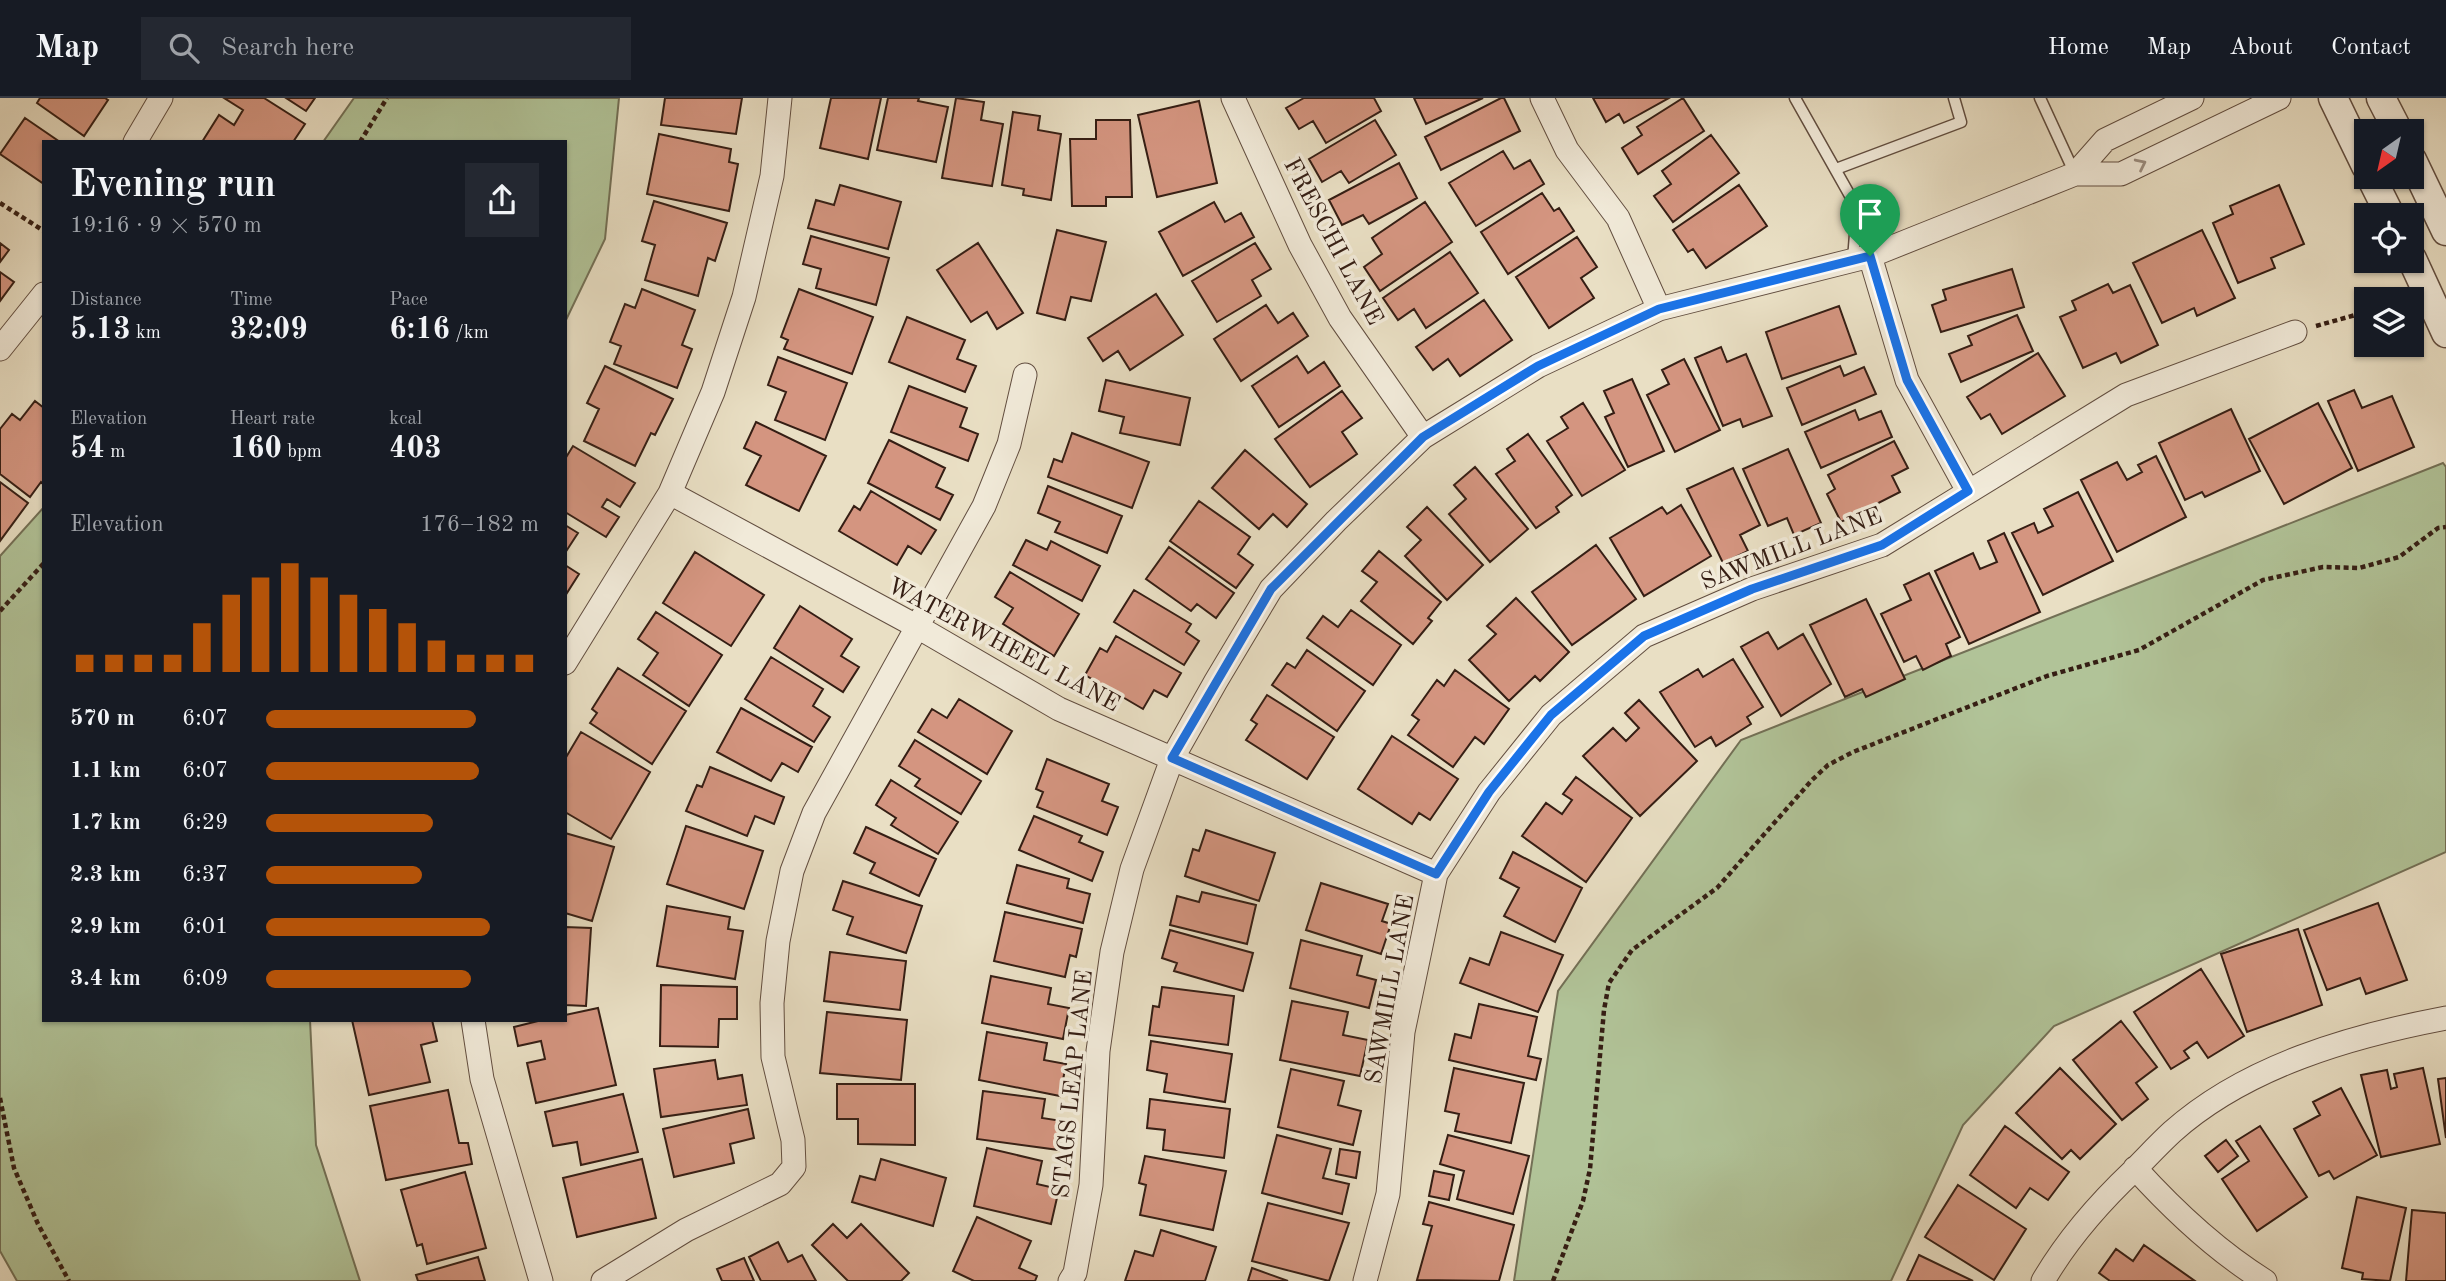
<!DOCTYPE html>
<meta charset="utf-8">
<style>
:root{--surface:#171b24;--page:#242831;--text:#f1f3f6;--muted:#9ea1a6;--line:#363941;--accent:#b45309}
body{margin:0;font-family:"Old Standard TT",serif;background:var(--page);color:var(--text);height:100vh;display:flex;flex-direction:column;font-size:26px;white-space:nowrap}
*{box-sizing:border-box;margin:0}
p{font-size:23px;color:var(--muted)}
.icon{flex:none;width:38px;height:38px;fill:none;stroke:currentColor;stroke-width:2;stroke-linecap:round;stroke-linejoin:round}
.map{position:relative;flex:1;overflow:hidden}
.panel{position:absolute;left:42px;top:42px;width:525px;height:882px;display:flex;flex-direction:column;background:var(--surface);border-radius:0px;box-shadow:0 2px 5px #0004}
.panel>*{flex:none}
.needle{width:46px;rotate:214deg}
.tools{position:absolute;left:2354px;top:21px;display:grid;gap:14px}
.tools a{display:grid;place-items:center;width:70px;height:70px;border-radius:0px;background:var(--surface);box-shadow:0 2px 5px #0004;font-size:35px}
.pin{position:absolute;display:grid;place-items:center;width:60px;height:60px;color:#fff;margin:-72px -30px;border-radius:50% 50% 50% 0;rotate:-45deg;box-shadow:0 0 7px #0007}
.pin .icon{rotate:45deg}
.round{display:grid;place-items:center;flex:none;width:74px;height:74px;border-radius:0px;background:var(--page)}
.headline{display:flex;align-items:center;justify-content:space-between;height:119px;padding:0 28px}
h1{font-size:38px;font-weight:700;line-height:52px}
.stats{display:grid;grid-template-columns:repeat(3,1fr);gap:10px;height:119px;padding:7px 28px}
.stats div{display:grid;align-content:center}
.stats b{font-size:30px;font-weight:700}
.stats small{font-size:19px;font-weight:400}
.stats p{font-size:19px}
.chart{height:196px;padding:14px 28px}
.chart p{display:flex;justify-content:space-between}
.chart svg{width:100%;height:126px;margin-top:7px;stroke:var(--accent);stroke-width:6}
ul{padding:0 28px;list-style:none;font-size:23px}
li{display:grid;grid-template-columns:112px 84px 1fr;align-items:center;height:52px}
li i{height:18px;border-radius:9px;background:var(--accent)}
header{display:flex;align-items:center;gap:42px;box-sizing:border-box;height:98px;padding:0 35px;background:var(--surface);border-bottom:2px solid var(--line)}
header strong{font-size:33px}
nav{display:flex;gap:38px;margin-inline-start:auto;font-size:24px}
.search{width:490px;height:63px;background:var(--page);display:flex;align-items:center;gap:18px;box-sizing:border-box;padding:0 24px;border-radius:0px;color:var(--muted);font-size:26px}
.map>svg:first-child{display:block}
</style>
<header>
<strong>Map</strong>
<div class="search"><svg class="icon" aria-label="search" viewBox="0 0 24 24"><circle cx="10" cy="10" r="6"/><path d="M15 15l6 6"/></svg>Search here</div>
<nav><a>Home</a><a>Map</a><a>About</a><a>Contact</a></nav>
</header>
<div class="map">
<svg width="2446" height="1183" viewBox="0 0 2446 1183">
<rect width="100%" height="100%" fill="#e9dfc4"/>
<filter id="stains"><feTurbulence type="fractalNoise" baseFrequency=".00286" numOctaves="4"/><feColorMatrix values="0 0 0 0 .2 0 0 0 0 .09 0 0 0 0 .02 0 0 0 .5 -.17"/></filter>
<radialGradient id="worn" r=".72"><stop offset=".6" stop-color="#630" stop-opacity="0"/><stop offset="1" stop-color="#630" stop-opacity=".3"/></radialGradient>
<path fill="#b1c398" stroke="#737056" stroke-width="2" d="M354,0H619L605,141L565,224V44H323Z
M2443,365L2446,369V754L2054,928L1963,1027L1891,1183H1514L1558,893L1741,642Z
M44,409V922H310L316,1047L360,1183H17L0,1153V458Z"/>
<path fill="#d49580" stroke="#351e14" stroke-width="2" d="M40,0H105L108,2L84,38L37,5Z
M224,0H264L305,26L293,44H202L219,17L234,27L243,12Z
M286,0H315L306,13Z
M665,0H742L736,36L661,27Z
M831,0H881L868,61L820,50Z
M888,0H919L918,3L948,9L936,64L877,52Z
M956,0L984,4L981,22L1003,26L992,88L942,80Z
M1304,0H1374L1381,13L1326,45L1313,23L1299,31L1286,10Z
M1414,0H1483L1426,26Z
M1501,0H1504L1520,33L1441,72L1425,39Z
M1593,0H1669L1624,25L1619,16L1606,24Z
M1683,0L1704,33L1638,76L1622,50L1642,37L1637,29Z
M1199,3L1217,85L1157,99L1138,17Z
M1013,14L1040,18L1038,32L1061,36L1051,102L1023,97L1024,91L1002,87Z
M25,20L60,44H44V86L0,56Z
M1096,22H1130L1132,99H1106V108H1072L1070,41H1096Z
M1375,22L1396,57L1349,85L1341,73L1322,84L1309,61Z
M659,36L731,51L729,64L738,66L729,113L647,96Z
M1711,37L1739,75L1673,124L1654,98L1671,86L1662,73Z
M1503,53L1514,71L1530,62L1544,86L1476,128L1449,85Z
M1399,65L1417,100L1369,126L1363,117L1342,127L1329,102Z
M840,87L901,104L888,151L808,130L816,102L834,107Z
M1739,87L1767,128L1706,170L1693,151L1688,154L1673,132Z
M2279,87L2304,146L2271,160L2275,170L2238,185L2213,125L2233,116L2230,108Z
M1542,95L1554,113L1559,110L1574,133L1508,176L1481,134Z
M654,103L727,125L715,163L708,160L698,198L645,182L655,147L642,143Z
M1214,104L1225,124L1241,115L1254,139L1183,178L1159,134Z
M1425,104L1452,144L1380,193L1364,169L1382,156L1372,140Z
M1057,132L1106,144L1091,203L1071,199L1065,222L1037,215Z
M2202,132L2235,200L2197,218L2194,210L2162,225L2133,165Z
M811,138L889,160L876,207L816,190L821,171L803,166Z
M1577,139L1597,169L1581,180L1594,200L1549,230L1516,179Z
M0,145L9,152L0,164Z
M978,145L1023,215L997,231L987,214L971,224L937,172Z
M1255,145L1271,171L1252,182L1261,198L1217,224L1192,183Z
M1450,154L1478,195L1426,230L1414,211L1398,222L1383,200Z
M2012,171L2024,209L1941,234L1932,207L1946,202L1943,192Z
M0,174L14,184L0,203Z
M2108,186L2113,195L2130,187L2158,247L2121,265L2116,255L2083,270L2060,219L2076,212L2072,203Z
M642,191L695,212L682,247L692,251L677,290L614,266L621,248L610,244L625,206L635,210Z
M799,191L873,219L852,276L784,251L788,242L781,239Z
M1156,196L1183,237L1130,272L1118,253L1103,263L1088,240Z
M1484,202L1512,242L1460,278L1448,261L1433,272L1416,249Z
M1266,207L1278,225L1293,215L1308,238L1241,283L1214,241Z
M1839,208L1856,256L1782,281L1766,234Z
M2017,217L2033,253L1961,284L1949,256L1972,247L1968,238Z
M907,219L965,242L957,261L976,268L965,294L889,264Z
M1721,249L1727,264L1746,256L1772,318L1743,329L1740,321L1723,328L1695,260Z
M2038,255L2065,298L2002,336L1990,316L1981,321L1967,299Z
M1297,258L1308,275L1324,264L1340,288L1279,329L1252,288Z
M778,259L847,285L825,342L775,322L786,294L768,287Z
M1684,261L1720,332L1675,354L1647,297L1669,286L1662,272Z
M605,268L673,301L655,337L651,335L635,368L584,343L599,311L587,305Z
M1840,268L1844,278L1864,269L1876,296L1802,327L1787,290Z
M1632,281L1664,353L1628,369L1605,319L1614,315L1604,293Z
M1106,282L1190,300L1180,347L1120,335L1124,319L1099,313Z
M909,288L967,310L960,329L978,336L968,363L891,334Z
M2354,292L2362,310L2392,298L2414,349L2358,373L2328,303Z
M1342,293L1362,320L1342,334L1357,356L1310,389L1275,341Z
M35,303L44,310V387L41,384L30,399L0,376V331L12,316L20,322Z
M1583,305L1625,372L1582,398L1547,343L1568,330L1561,319Z
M2318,305L2352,370L2284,406L2249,341Z
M2231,311L2260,373L2205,399L2202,394L2185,402L2159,345Z
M1855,312L1859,322L1881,313L1892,339L1821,370L1805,334Z
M756,324L826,358L799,413L746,387L761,358L744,350Z
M1072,335L1149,364L1132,410L1048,379L1054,361L1062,364Z
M1528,336L1572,397L1556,409L1559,414L1536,430L1496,376L1515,363L1507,351Z
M889,342L945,370L936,389L953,397L940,422L868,385Z
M1894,343L1908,370L1892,378L1900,394L1841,424L1827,396L1835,391L1828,377Z
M573,348L635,385L620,409L607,401L602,409L619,419L606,439L565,414V361Z
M1788,351L1821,425L1794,437L1787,420L1768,428L1743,371Z
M1245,352L1307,406L1287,429L1273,416L1259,431L1212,390Z
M2156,358L2186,419L2117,454L2081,382L2117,364L2127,382L2142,374L2138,367Z
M1475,369L1528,431L1490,464L1449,416L1466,401L1454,387Z
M1733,370L1760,427L1740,437L1748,453L1723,465L1687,391Z
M0,384L28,405L0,443Z
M1048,388L1122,418L1107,455L1055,434L1060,424L1038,415Z
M871,393L936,432L921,456L908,448L897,467L839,433L854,408L860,412Z
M2078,394L2113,463L2043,497L2012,435L2034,425L2038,435L2053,428L2044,411Z
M1199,403L1250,439L1238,456L1253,467L1236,490L1170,443Z
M1681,407L1711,458L1644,498L1610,440L1662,409L1667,416Z
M1427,409L1483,467L1447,502L1405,458L1421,442L1407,429Z
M565,427L578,435L565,455Z
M2004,435L2040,514L1969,546L1935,473L1973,455L1980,471L1997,464L1988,443Z
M1026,442L1047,452L1051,443L1100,468L1082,503L1013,467Z
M1596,447L1636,501L1572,547L1532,494Z
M1169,449L1234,495L1216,520L1197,506L1191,513L1146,481Z
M1379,453L1441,504L1428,520L1432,523L1413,546L1361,503L1377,484L1362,473Z
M695,454L764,497L731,548L663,505Z
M565,467L579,476L565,498Z
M1010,474L1079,516L1054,558L1003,526L1013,510L995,499Z
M1929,475L1960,539L1946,546L1951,558L1923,572L1916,558L1904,564L1881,516L1911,502L1904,487Z
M1134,492L1191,526L1186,534L1199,543L1184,567L1114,524Z
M1516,500L1569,554L1540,583L1535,578L1509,603L1469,562L1496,536L1487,528Z
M1866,501L1905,581L1866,599L1862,591L1845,599L1810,527Z
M800,508L852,541L841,558L859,569L843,594L774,550Z
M1351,512L1401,547L1373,587L1307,540L1323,518L1338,529Z
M656,514L722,557L689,608L643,577L658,555L638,541Z
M1768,534L1778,551L1803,536L1831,586L1781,618L1741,549Z
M1116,538L1181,575L1167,599L1154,592L1143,611L1085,577L1100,550L1107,554Z
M1307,552L1365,593L1337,633L1272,587L1287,565L1295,570Z
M771,559L823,591L813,608L830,619L814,644L745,601Z
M1733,561L1763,609L1747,619L1751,626L1716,648L1711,639L1695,649L1660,594L1698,571L1703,579Z
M618,570L686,613L652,666L590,625L597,615L592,611Z
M1455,572L1509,611L1484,646L1475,639L1453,669L1408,637L1419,622L1412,617L1437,582L1444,588Z
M1267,597L1334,639L1307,681L1246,642L1257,626L1251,622Z
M959,601L1012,633L987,676L918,634L932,611L947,620Z
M1639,602L1697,663L1640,718L1583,658L1613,630L1626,643L1639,630L1625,615Z
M741,610L812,649L798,674L782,665L771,683L717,654Z
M581,634L650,674L611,741L565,714V661Z
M1392,638L1458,681L1430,722L1419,715L1412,726L1358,691Z
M915,642L981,683L961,716L915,688L920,681L899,668Z
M1047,661L1109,686L1102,703L1118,709L1107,737L1037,709L1043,694L1036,691Z
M710,669L784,699L774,726L755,718L747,738L686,713L697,687L702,689Z
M1576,679L1632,720L1586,784L1522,738L1546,705L1562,716L1572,702L1563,696Z
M891,682L958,724L938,756L891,727L896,720L876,707Z
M1034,718L1082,738L1079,744L1103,754L1092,783L1019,752Z
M686,728L763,753L744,811L667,786Z
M866,729L936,761L919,798L870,775L875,765L854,755Z
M1206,732L1275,755L1259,803L1185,778L1193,751L1199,753Z
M565,735L614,749L592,823L565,815Z
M1513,754L1582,790L1555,844L1504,818L1519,790L1500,780Z
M1017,767L1069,781L1067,790L1090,796L1083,825L1007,805Z
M843,783L922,808L906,855L847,836L853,819L833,812Z
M1321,785L1388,806L1382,823L1391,826L1381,856L1306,832Z
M1202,794L1256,807L1247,846L1170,827L1177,798L1199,804Z
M2378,805L2407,882L2366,896L2360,880L2327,892L2304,832Z
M667,808L730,819L728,831L743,833L735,881L657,868Z
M1005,814L1082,831L1076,859L1070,857L1065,879L994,863Z
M565,829L591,830L586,908L565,907Z
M2298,831L2322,907L2247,934L2221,856Z
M1170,832L1253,855L1243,893L1174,873L1177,865L1162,860Z
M1501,834L1563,857L1538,914L1460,885L1470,860L1489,867Z
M1301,842L1362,858L1357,877L1376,882L1369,910L1290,890Z
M830,854L906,863L900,912L824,903Z
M2201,871L2244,938L2208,960L2197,944L2184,953L2189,960L2171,971L2134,914Z
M991,878L1051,890L1048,906L1069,910L1063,941L982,925Z
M661,887L737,889V921H719L718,949L660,948Z
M1162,889L1234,898L1228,947L1149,937L1153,908L1159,909Z
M1292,903L1348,914L1343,937L1368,942L1360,978L1280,962Z
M1479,906L1537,919L1528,958L1541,961L1536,982L1449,962L1455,936L1471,940Z
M598,910L616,987L536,1005L527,965L545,961L541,943L518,948L514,929L542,922H565V917Z
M827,914L907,922L901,982L820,975Z
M352,922H432L437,943L421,947L430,984L369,997Z
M2121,923L2157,969L2136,985L2148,1001L2122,1022L2073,962Z
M987,934L1047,945L1044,962L1066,966L1060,998L979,982Z
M1151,943L1232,956L1225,1004L1164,994L1167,976L1147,972Z
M715,962L718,981L742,977L747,1007L661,1019L654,971Z
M1454,970L1524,985L1511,1045L1455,1033L1459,1016L1445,1013Z
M2060,970L2116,1026L2080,1061L2071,1052L2062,1061L2016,1015Z
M2423,970L2440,1046L2381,1059L2361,977L2387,972L2391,991L2397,989L2394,976Z
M1291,971L1344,983L1338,1007L1361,1013L1353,1047L1278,1029Z
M2446,980V1040L2438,981Z
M837,986H915V1047L858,1046V1021H837Z
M2341,990L2377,1057L2334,1081L2329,1073L2319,1078L2294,1031L2320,1017L2313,1004Z
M448,992L459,1045H468L472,1066L386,1082L370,1008Z
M983,993L1045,1001L1042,1020L1062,1023L1059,1052L977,1041Z
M623,996L638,1054L581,1067L577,1044L553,1048L545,1014Z
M1150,1001L1230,1011L1224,1060L1163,1052L1165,1032L1147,1030Z
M748,1011L754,1040L730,1046L734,1065L674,1079L663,1031Z
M2005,1028L2069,1074L2048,1102L2030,1090L2016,1110L1970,1077Z
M2260,1028L2307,1099L2257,1133L2222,1081L2249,1063L2236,1043Z
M1277,1037L1331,1051L1323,1080L1349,1086L1342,1116L1262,1095Z
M1448,1037L1529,1058L1513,1116L1457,1101L1464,1073L1440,1066Z
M2226,1042L2238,1058L2218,1074L2205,1058Z
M987,1050L1042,1063L1037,1086L1059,1091L1051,1126L974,1108Z
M1340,1051L1360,1054L1356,1080L1336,1076Z
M1145,1058L1226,1073L1213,1132L1140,1117L1146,1087L1139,1085Z
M642,1061L656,1120L577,1139L563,1080Z
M881,1061L946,1080L933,1128L852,1104L860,1078L875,1082Z
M1434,1073L1454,1077L1449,1102L1429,1098Z
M465,1074L486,1150L427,1166L422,1146L417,1148L401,1092Z
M1958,1087L2026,1131L1994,1182L1925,1139Z
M2357,1099L2406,1110L2390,1183L2362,1181L2363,1175L2342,1170Z
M1429,1104L1514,1127L1499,1183L1417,1182L1432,1128L1423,1126Z
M1268,1105L1349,1125L1329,1183L1252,1163Z
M2412,1112L2446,1115V1183H2406Z
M977,1119L1031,1143L1019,1170L1037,1178L1035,1183H974L953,1173Z
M833,1126L847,1140L861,1126L909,1175L901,1183H848L812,1147Z
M1161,1132L1216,1149L1205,1183H1125L1135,1153L1153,1158Z
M778,1144L788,1164L802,1157L816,1183H761L749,1159Z
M2144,1147L2195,1183H2110L2099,1175L2116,1151L2133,1163Z
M1919,1157L1973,1183H1907Z
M478,1159L485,1183H418L416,1177Z
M744,1160L754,1183H722L717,1171Z
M1252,1170L1288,1183H1248Z"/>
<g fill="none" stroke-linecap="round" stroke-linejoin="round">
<defs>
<path id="service" d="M1795,0L1857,110L1853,162
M2040,0L2075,76
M1836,71L1961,24L1954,0"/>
<path id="minor" d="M1233,0L1300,147L1340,220L1423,339
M1542,0L1567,52L1618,120L1659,211
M135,44L161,0
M2075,76L2105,42L2192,0
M1870,158L1907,282L1968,393
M0,251L44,196
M670,395L916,528L1059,611L1436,776
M565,565L670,395L713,294L744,199L772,78L780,0
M473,922L482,981L541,1183
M2135,1070C2174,1113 2215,1152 2265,1183
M603,1183L686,1132L780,1086L794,1069L793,1042L773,959L772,905L778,843L792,773L814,715L984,408L1009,346L1025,277
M1070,1183L1075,1175L1091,1087L1098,953L1112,854L1132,771L1172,661L1216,583L1271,491L1336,423L1423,339L1538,268L1659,211L1870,158L2075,76H2121L2279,0
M1365,1183L1388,1096L1403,934L1436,776L1489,694L1551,617L1644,538L1752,491L1882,447L2126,297L2295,234
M2043,1183C2068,1140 2098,1106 2134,1072C2147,1059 2159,1046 2172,1034C2246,968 2351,938 2446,920"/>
<path id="tertiary" d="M2333,0L2366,68
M2381,0L2398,33
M2412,62L2446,133
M2371,79L2390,117
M2412,161L2446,235"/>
</defs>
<use href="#service" stroke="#624e40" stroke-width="13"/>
<use href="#minor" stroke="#624e40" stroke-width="25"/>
<use href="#tertiary" stroke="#624e40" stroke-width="31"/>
<path stroke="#351e14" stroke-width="4.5" stroke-dasharray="5 3.5" stroke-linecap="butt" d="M360,44L387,0
M0,105L44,133
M2316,228L2366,214
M0,513L44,465
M0,1000L14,1070L38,1126L69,1183
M1553,1183L1583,1103L1590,1071L1604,912L1609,885L1632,852L1717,790L1812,682L1828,667L1853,654L2047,578L2139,552L2263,482L2323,469L2359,470L2399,459L2438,430L2446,429"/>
<use href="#service" stroke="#f1ead9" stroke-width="10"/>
<use href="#minor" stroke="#f1ead9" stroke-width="23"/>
<use href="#tertiary" stroke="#f1ead9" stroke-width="28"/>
</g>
<defs><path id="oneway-chevron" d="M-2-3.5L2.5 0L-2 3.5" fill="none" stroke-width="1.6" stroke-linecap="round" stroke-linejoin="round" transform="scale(1.75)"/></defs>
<use stroke="#9c8e80" href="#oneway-chevron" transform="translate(2141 66) rotate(-26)"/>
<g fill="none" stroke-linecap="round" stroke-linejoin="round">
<defs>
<path id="route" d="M1870,158L1907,282L1968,393L1882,447L1752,491L1644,538L1551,617L1489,694L1436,776L1172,660L1271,491L1423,339L1538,268L1659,211Z"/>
</defs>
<use href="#route" stroke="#fff" stroke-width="14"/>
<use href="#route" stroke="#1a73e8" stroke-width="9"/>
</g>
<g text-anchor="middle" stroke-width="7" stroke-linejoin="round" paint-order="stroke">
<g font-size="24" fill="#351e14" stroke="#f1ead9">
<text transform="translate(1334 143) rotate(62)" y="8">FRESCHI LANE</text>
<text transform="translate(1791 450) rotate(-21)" y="8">SAWMILL LANE</text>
<text transform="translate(1004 546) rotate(28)" y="8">WATERWHEEL LANE</text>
<text transform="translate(1389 891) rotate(-80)" y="8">SAWMILL LANE</text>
<text transform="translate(1072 986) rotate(-84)" y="8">STAGS LEAP LANE</text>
</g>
</g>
<rect width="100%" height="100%" filter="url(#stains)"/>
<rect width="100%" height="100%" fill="url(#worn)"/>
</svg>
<div class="tools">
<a><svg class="needle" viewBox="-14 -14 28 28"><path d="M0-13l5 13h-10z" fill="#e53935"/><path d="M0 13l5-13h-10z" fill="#9ea1a6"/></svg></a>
<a><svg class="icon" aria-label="locate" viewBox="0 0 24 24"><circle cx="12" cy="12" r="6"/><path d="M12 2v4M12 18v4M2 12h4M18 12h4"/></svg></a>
<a><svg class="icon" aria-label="layers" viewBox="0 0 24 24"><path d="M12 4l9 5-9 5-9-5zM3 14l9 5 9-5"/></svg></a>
</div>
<div class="pin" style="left:1870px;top:158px;background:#1e9e55"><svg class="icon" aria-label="arrive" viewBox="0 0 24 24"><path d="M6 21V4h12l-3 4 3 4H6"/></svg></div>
<section class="panel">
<div class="headline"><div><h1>Evening run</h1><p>19:16 · 9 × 570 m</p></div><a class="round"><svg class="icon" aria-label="share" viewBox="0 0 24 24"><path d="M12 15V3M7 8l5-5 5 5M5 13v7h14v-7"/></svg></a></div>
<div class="stats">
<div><p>Distance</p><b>5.13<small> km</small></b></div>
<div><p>Time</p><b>32:09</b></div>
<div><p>Pace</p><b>6:16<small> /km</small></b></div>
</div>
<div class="stats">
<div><p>Elevation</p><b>54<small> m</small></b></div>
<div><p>Heart rate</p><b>160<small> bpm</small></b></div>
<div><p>kcal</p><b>403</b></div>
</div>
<div class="chart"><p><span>Elevation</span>176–182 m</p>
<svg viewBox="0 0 160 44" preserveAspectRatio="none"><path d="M5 44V38M15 44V38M25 44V38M35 44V38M45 44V27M55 44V17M65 44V11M75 44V6M85 44V11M95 44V17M105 44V22M115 44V27M125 44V33M135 44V38M145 44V38M155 44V38"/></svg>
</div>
<ul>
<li><b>570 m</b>6:07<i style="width:77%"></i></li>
<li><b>1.1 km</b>6:07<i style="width:78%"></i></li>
<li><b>1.7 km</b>6:29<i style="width:61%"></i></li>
<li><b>2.3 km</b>6:37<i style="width:57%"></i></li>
<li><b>2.9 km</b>6:01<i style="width:82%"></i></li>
<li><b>3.4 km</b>6:09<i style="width:75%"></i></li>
</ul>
</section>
</div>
